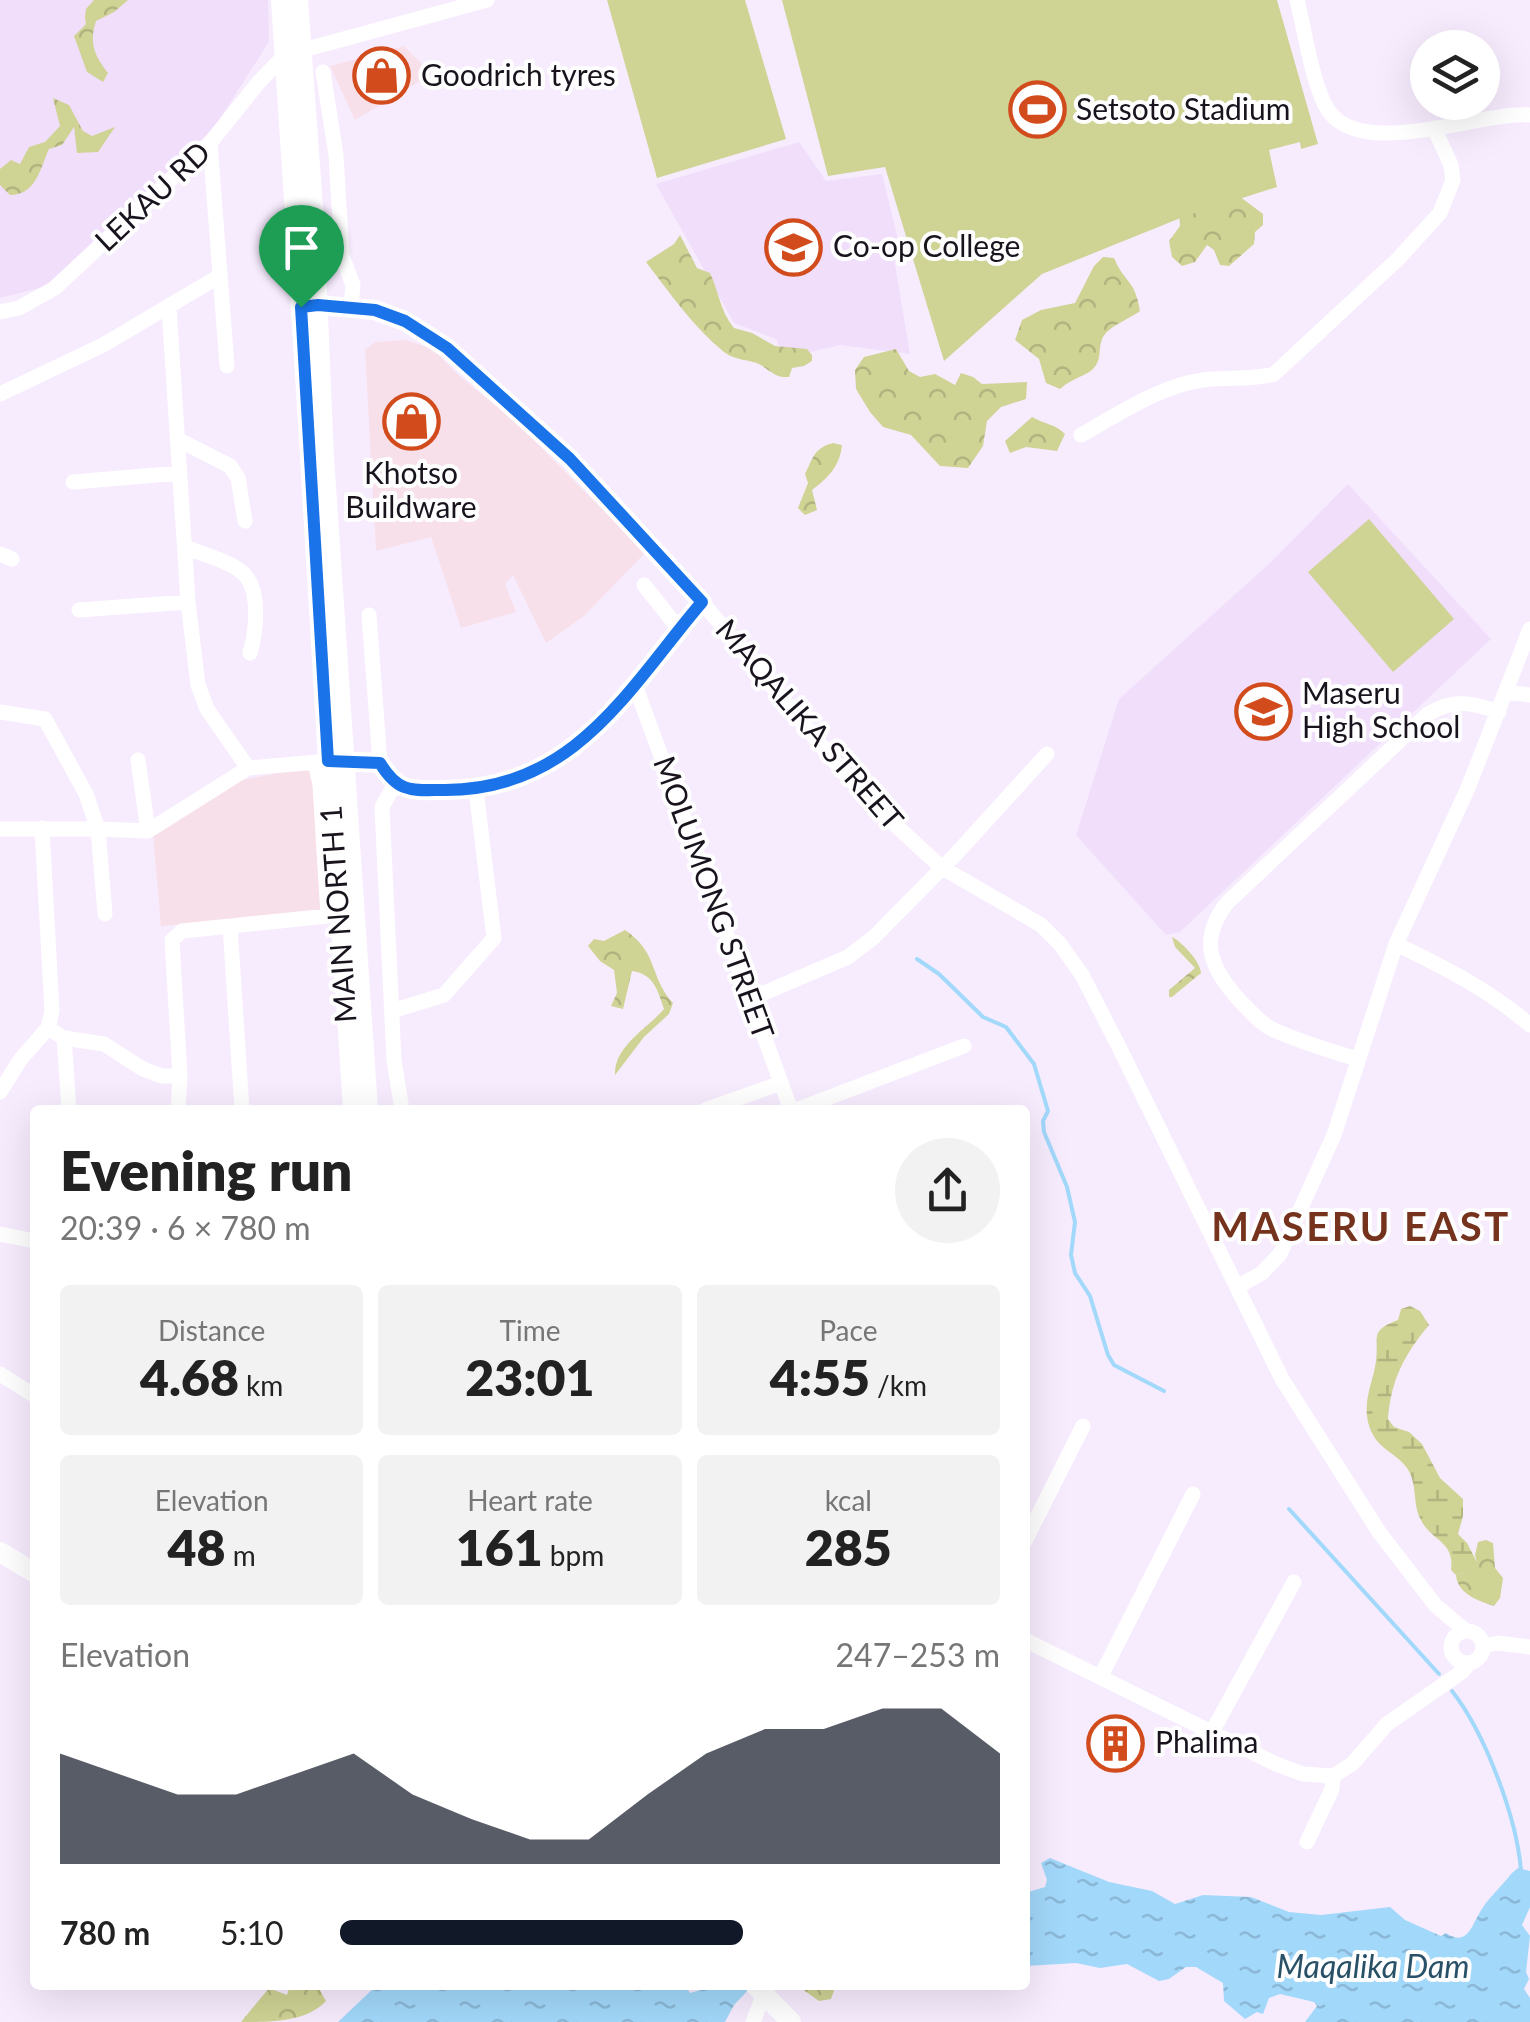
<!DOCTYPE html>
<meta charset="utf-8">
<style>
:root{--surface:#fff;--page:#f2f2f2;--text:#222;--muted:#767676;--accent:#111827}
body{margin:0;font-family:Lato,sans-serif;background:var(--page);color:var(--text);height:100vh;display:flex;flex-direction:column;font-size:38px;white-space:nowrap}
*{box-sizing:border-box;margin:0}
p{font-size:32px;color:var(--muted)}
.icon{flex:none;width:55px;height:55px;fill:none;stroke:currentColor;stroke-width:2;stroke-linecap:round;stroke-linejoin:round}
.map{position:relative;flex:1;overflow:hidden}
.details{position:absolute;left:30px;top:1105px;width:1000px;height:885px;display:flex;flex-direction:column;background:var(--surface);border-radius:10px;box-shadow:0 10px 40px #0002}
.details>*{flex:none}
.controls{position:absolute;left:1410px;top:30px;display:grid;gap:20px}
.controls a{display:grid;place-items:center;width:90px;height:90px;border-radius:50%;background:var(--surface);box-shadow:0 10px 40px #0002;font-size:50px}
.pin{position:absolute;display:grid;place-items:center;width:85px;height:85px;color:#fff;margin:-102px -42px;border-radius:50% 50% 50% 0;rotate:-45deg;box-shadow:0 0 10px #0007}
.pin .icon{rotate:45deg}
.round{display:grid;place-items:center;flex:none;width:105px;height:105px;border-radius:52px;background:var(--page)}
.headline{display:flex;align-items:center;justify-content:space-between;height:170px;padding:0 30px}
h1{font-size:55px;font-weight:800;line-height:75px}
.stats{display:grid;grid-template-columns:repeat(3,1fr);gap:15px;height:170px;padding:10px 30px}
.stats div{display:grid;align-content:center;border-radius:10px;background:var(--page);text-align:center}
.stats b{font-size:50px;font-weight:800}
.stats small{font-size:28px;font-weight:400}
.stats p{font-size:28px}
.chart{height:280px;padding:20px 30px}
.chart p{display:flex;justify-content:space-between}
.chart svg{width:100%;height:180px;margin-top:10px;fill:var(--accent);opacity:.7}
ul{padding:0 30px;list-style:none;font-size:32px}
li{display:grid;grid-template-columns:160px 120px 1fr;align-items:center;height:75px}
li i{height:25px;border-radius:12px;background:var(--accent)}
.map>svg:first-child{display:block}
</style>
<div class="map">
<svg width="1530" height="2022" viewBox="0 0 1530 2022">
<defs>
<pattern id="forest-crowns" width="20" height="18" patternUnits="userSpaceOnUse" patternTransform="scale(2.5)"><rect width="20" height="18" fill="#cfd394"/><path d="M2 6a3 3 0 1 1 6 0M12 15a3 3 0 1 1 6 0" fill="none" stroke="#b1b47f"/></pattern>
<pattern id="wetland-marsh" width="20" height="14" patternUnits="userSpaceOnUse" patternTransform="scale(2.5)"><rect width="20" height="14" fill="#cfd394"/><path d="M1 5h8M5 5V1M11 12h8M15 12V8" fill="none" stroke="#b1b47f"/></pattern>
<pattern id="water-ripples" width="26" height="14" patternUnits="userSpaceOnUse" patternTransform="scale(2.5)"><rect width="26" height="14" fill="#a2d8fa"/><path d="M2 4q2-2 4 0t4 0M15 11q2-2 4 0t4 0" fill="none" stroke="#8bb8d6"/></pattern>
</defs>
<rect width="100%" height="100%" fill="#f7ecfe"/>
<path fill="#f8e0ea" d="M404,46L432,74L355,120L330,66Z
M406,340L433,349L457,374L517,423L645,553L584,616L546,643L513,575L505,584L516,612L461,628L431,537L376,551L365,350L375,342Z
M312,766L325,912L161,926L153,835L238,781Z"/>
<path fill="#f1defb" d="M0,0H268L269,42L214,128L44,287L0,298Z
M799,142L826,181L882,174L899,244L893,252L910,354L840,345L784,358L776,339L734,323L656,184Z
M1348,484L1491,639L1180,932L1166,935L1076,835L1119,699L1270,563Z"/>
<path fill="url(#forest-crowns)" d="M94,0H128L114,12L96,21C89,43 94,55 108,73L103,82L87,72L74,36C94,16 82,31 86,9Z
M53,98L69,105L83,131L92,136L115,127L98,152L77,153L74,127L62,145L49,149C40,169 36,195 10,195L0,185V169L11,160L20,164L29,147L45,142L60,126Z
M1239,196L1263,214V225L1255,232L1254,244L1229,266L1220,265L1214,250L1207,245L1195,262L1182,266L1172,257L1169,241L1180,226L1179,214Z
M680,235L697,268L710,273C719,292 720,311 734,328L752,333L775,346L807,349L812,355V361L804,366L792,368L789,377C776,378 772,372 761,365C749,359 736,361 724,352C693,327 670,293 646,262L674,244Z
M1103,257L1114,258C1125,284 1135,279 1140,311C1128,320 1108,326 1102,339C1098,350 1102,360 1093,369C1086,376 1072,378 1060,389L1046,383L1039,359L1015,340L1022,320L1041,310L1075,303L1094,266Z
M896,349L909,371L920,377L935,374L955,385L961,373L973,377L982,384L1027,382L1026,399L1001,407L987,421L983,446L968,468L940,466L911,435L883,427L870,412L856,389L855,370L864,357Z
M1032,417C1044,424 1055,424 1065,434L1057,451L1026,447L1010,453L1005,441Z
M833,443L842,445C840,466 828,478 812,490L817,510L805,515L798,508L808,483L805,474C813,458 814,448 833,443Z
M625,930C659,953 649,977 673,1003L669,1014L644,1037L615,1075C614,1046 647,1029 664,1009C658,991 654,974 632,971L623,1009L611,1006L617,993L614,970L600,961L588,946L594,939L604,941Z
M1172,937C1181,941 1201,962 1201,973L1172,997H1169V990L1195,968L1175,947Z
M1486,1540L1493,1543L1495,1568L1503,1578L1500,1598L1494,1606C1478,1601 1457,1593 1456,1575L1478,1566L1475,1555L1478,1542Z
M290,1985H317L326,2001C307,2022 271,2022 241,2022L269,1988L287,1995Z
M803,1985H836L831,1999L819,2001L802,1989Z"/>
<path fill="url(#wetland-marsh)" d="M1410,1306L1420,1311L1429,1325C1404,1355 1391,1380 1388,1419L1394,1427L1409,1432L1422,1444L1440,1478L1463,1499V1516L1458,1534L1467,1543L1479,1566L1456,1575L1451,1570C1455,1541 1431,1541 1421,1520C1412,1504 1418,1484 1407,1468C1394,1450 1375,1450 1368,1422C1363,1399 1373,1383 1376,1361C1379,1336 1369,1331 1398,1320L1401,1309Z"/>
<path fill="#cfd394" d="M607,0H745L786,139L657,178Z
M782,0H1277L1318,144L1301,149L1300,142L1269,150L1277,187L1183,217L1042,274L944,361L885,167L828,176Z
M1369,519L1454,619L1393,672L1308,572Z"/>
<path fill="url(#water-ripples)" d="M1050,1858L1109,1882L1152,1891L1175,1904L1203,1895L1251,1897L1289,1912L1321,1915L1390,1907L1405,1920L1441,1936L1446,1933C1467,1947 1471,1927 1480,1912C1488,1898 1502,1886 1512,1873L1518,1868L1530,1871V1907L1522,1925L1530,1936L1526,1972L1529,1979L1524,1989L1530,1998V2022H1305L1317,2006L1314,2002L1280,1994L1269,1998L1263,2014L1257,2012L1245,2019L1224,2001L1223,1983L1196,1967H1186L1169,1979L1159,1981L1127,1964L1100,1968L1076,1963L1025,1966V1893L1045,1887L1047,1880L1041,1863Z
M377,1985H685L690,1993L718,1985H753L734,2005L725,2022H338Z"/>
<g fill="none" stroke-linecap="round" stroke-linejoin="round">
<path stroke="#a2d8fa" stroke-width="4" d="M917,959L939,974L983,1017L1006,1027L1034,1064L1048,1111L1043,1121L1044,1132L1067,1187L1075,1222L1071,1255L1075,1273L1090,1296L1108,1355L1114,1365L1164,1391
M1289,1509L1439,1674
M1452,1691C1485,1733 1517,1818 1521,1871"/>
<path stroke="#fff" stroke-width="15" d="M1297,0C1305,32 1311,76 1325,105C1354,164 1479,111 1530,115
M323,72L336,155L342,256L353,285L351,306
M210,143L227,366
M309,306H351L405,321L428,334L488,382L570,459L702,602L844,773L891,821L941,867L1041,925L1060,944L1082,975L1119,1047L1282,1379L1379,1532L1436,1606L1466,1631
M169,308L188,602L198,685L207,709L248,768
M0,312L19,308L55,288L210,143L259,82L285,55L487,0
M0,394L103,345L218,277
M1081,435C1119,414 1159,386 1203,380C1229,376 1247,381 1274,374L1398,259L1440,213L1453,180L1451,165L1434,128
M177,439L230,466L238,478L245,521
M73,482L180,473
M185,547C202,554 232,562 244,574C261,591 256,633 250,653
M0,554L12,559
M644,585L679,629
M79,610L188,602
M369,615L380,763
M635,685L791,1110
M1505,692L1530,695
M0,712L45,719L86,794L98,829L148,831L248,768L329,761L380,763C398,794 413,790 445,790C575,789 628,689 702,602
M138,760L148,831
M395,784L382,807L394,1060L402,1110
M0,829H98L105,914
M230,926L242,1110
M1396,944C1444,967 1489,990 1530,1025
M750,999L848,957L874,937L955,855L1047,754
M392,1011L444,995L494,938L476,790
M48,1028L64,1038L104,1044L143,1069L162,1076H180
M64,1038L69,1110
M1356,1059C1329,1050 1300,1042 1274,1030C1262,1025 1253,1014 1244,1005C1212,972 1196,941 1228,902L1428,714C1454,699 1471,702 1499,712
M0,1092L20,1060L48,1028L52,1011L42,828
M178,1110L180,1076L172,940L182,931L328,916L320,785L315,762
M705,1110L781,1083
M796,1110L964,1046
M0,1234L35,1241
M1237,1287L1262,1273L1280,1254L1334,1135L1396,944L1468,788L1530,629
M0,1374L35,1396
M1025,1541L1083,1426
M1451 1647a16 16 0 1 1 32 0a16 16 0 1 1-32 0Z
M1025,1640L1276,1764L1303,1774L1333,1776L1352,1764L1387,1724L1463,1671L1469,1663
M1483,1646L1498,1643L1530,1647
M1101,1676L1193,1494
M1212,1732L1294,1582
M1307,1842L1332,1789L1333,1776
M753,2022L764,1994"/>
<path stroke="#fff" stroke-width="20" d="M281,0L353,1110
M298,0L314,221L324,457L368,1110
M0,1552L35,1573
M755,1985L791,2022"/>
</g>
<g fill="none" stroke-linecap="round" stroke-linejoin="round">
<defs>
<path id="route" d="M318,305L375,310L405,321L447,348L570,459L702,602C628,689 575,790 445,790C412,790 399,794 380,763L328,761L301,307Z"/>
</defs>
<use href="#route" stroke="#fff" stroke-width="20"/>
<use href="#route" stroke="#1a73e8" stroke-width="12"/>
</g>
<defs>
<symbol id="shop-ring" viewBox="-11 -11 22 22"><circle r="9.5" fill="#fefefe" stroke="#d24b1c" stroke-width="1.5"/><path d="M-5-2.5h2.3a2.7 3.5 0 0 1 5.4 0H5L5.5 6h-11ZM-1.5-2.5h3a1.5 2.3 0 0 0-3 0Z" fill="#d24b1c"/></symbol>
<symbol id="stadium-ring" viewBox="-11 -11 22 22"><circle r="9.5" fill="#fefefe" stroke="#d24b1c" stroke-width="1.5"/><path d="M0-5a6.5 5 0 1 0 0 10a6.5 5 0 1 0 0-10ZM-3.5-1.8h7v3.6h-7Z" fill="#d24b1c"/></symbol>
<symbol id="university-ring" viewBox="-11 -11 22 22"><circle r="9.5" fill="#fefefe" stroke="#d24b1c" stroke-width="1.5"/><path d="M0-5L7-2L0 1L-7-2ZM-4 1L0 2.5L4 1V4Q0 6-4 4Z" fill="#d24b1c"/></symbol>
<symbol id="school-ring" viewBox="-11 -11 22 22"><circle r="9.5" fill="#fefefe" stroke="#d24b1c" stroke-width="1.5"/><path d="M0-5L7-2L0 1L-7-2ZM-4 1L0 2.5L4 1V4Q0 6-4 4Z" fill="#d24b1c"/></symbol>
<symbol id="building-ring" viewBox="-11 -11 22 22"><circle r="9.5" fill="#fefefe" stroke="#d24b1c" stroke-width="1.5"/><path d="M-4-6H4V6H1V3H-1V6H-4ZM-2.5-4.3h1.7v1.8h-1.7ZM.8-4.3h1.7v1.8H.8ZM-2.5-1h1.7V.8h-1.7ZM.8-1h1.7V.8H.8Z" fill="#d24b1c"/></symbol>
</defs>
<g fill-rule="evenodd">
<use href="#shop-ring" x="350" y="44" width="63" height="63"/>
<use href="#stadium-ring" x="1006" y="78" width="63" height="63"/>
<use href="#university-ring" x="762" y="216" width="63" height="63"/>
<use href="#shop-ring" x="380" y="390" width="63" height="63"/>
<use href="#school-ring" x="1232" y="680" width="63" height="63"/>
<use href="#building-ring" x="1084" y="1712" width="63" height="63"/>
</g>
<g text-anchor="middle" stroke-width="8" stroke-linejoin="round" paint-order="stroke">
<g font-size="30" fill="#19131d" stroke="#fefefe" text-anchor="start">
<text x="421" y="86">Goodrich tyres</text>
<text x="1076" y="120">Setsoto Stadium</text>
<text x="833" y="257">Co-op College</text>
<text x="411" y="484" text-anchor="middle">Khotso<tspan x="411" dy="34">Buildware</tspan></text>
<text x="1302" y="704">Maseru<tspan x="1302" dy="34">High School</tspan></text>
<text x="1155" y="1753">Phalima</text>
</g>
<g font-size="30" fill="#19131d" stroke="#fefefe">
<text transform="translate(153 197) rotate(-43)" y="10">LEKAU RD</text>
<text transform="translate(809 725) rotate(49)" y="10">MAQALIKA STREET</text>
<text transform="translate(713 898) rotate(70)" y="10">MOLUMONG STREET</text>
<text transform="translate(339 914) rotate(-94)" y="10">MAIN NORTH 1</text>
</g>
<g font-size="32" font-style="italic" fill="#285168" stroke="#fefefe">
<text x="1373" y="1978">Maqalika Dam</text>
</g>
<g font-size="40" font-weight="bold" letter-spacing="2.5" fill="#75321d" stroke="#fefefe">
<text x="1361" y="1241">MASERU EAST</text>
</g>
</g>
</svg>
<div class="controls">
<a><svg class="icon" aria-label="layers" viewBox="0 0 24 24"><path d="M12 4l9 5-9 5-9-5zM3 14l9 5 9-5"/></svg></a>
</div>
<div class="pin" style="left:301px;top:307px;background:#1e9e55"><svg class="icon" aria-label="arrive" viewBox="0 0 24 24"><path d="M6 21V4h12l-3 4 3 4H6"/></svg></div>
<section class="details">
<div class="headline"><div><h1>Evening run</h1><p>20:39 · 6 × 780 m</p></div><a class="round"><svg class="icon" aria-label="share" viewBox="0 0 24 24"><path d="M12 15V3M7 8l5-5 5 5M5 13v7h14v-7"/></svg></a></div>
<div class="stats">
<div><p>Distance</p><b>4.68<small> km</small></b></div>
<div><p>Time</p><b>23:01</b></div>
<div><p>Pace</p><b>4:55<small> /km</small></b></div>
</div>
<div class="stats">
<div><p>Elevation</p><b>48<small> m</small></b></div>
<div><p>Heart rate</p><b>161<small> bpm</small></b></div>
<div><p>kcal</p><b>285</b></div>
</div>
<div class="chart"><p><span>Elevation</span>247–253 m</p>
<svg viewBox="0 0 160 44" preserveAspectRatio="none"><path d="M0 44V17L10 22L20 27L30 27L40 22L50 17L60 27L70 33L80 38L90 38L100 27L110 17L120 11L130 11L140 6L150 6L160 17V44z"/></svg>
</div>
<ul>
<li><b>780 m</b>5:10<i style="width:61%"></i></li>
</ul>
</section>
</div>
